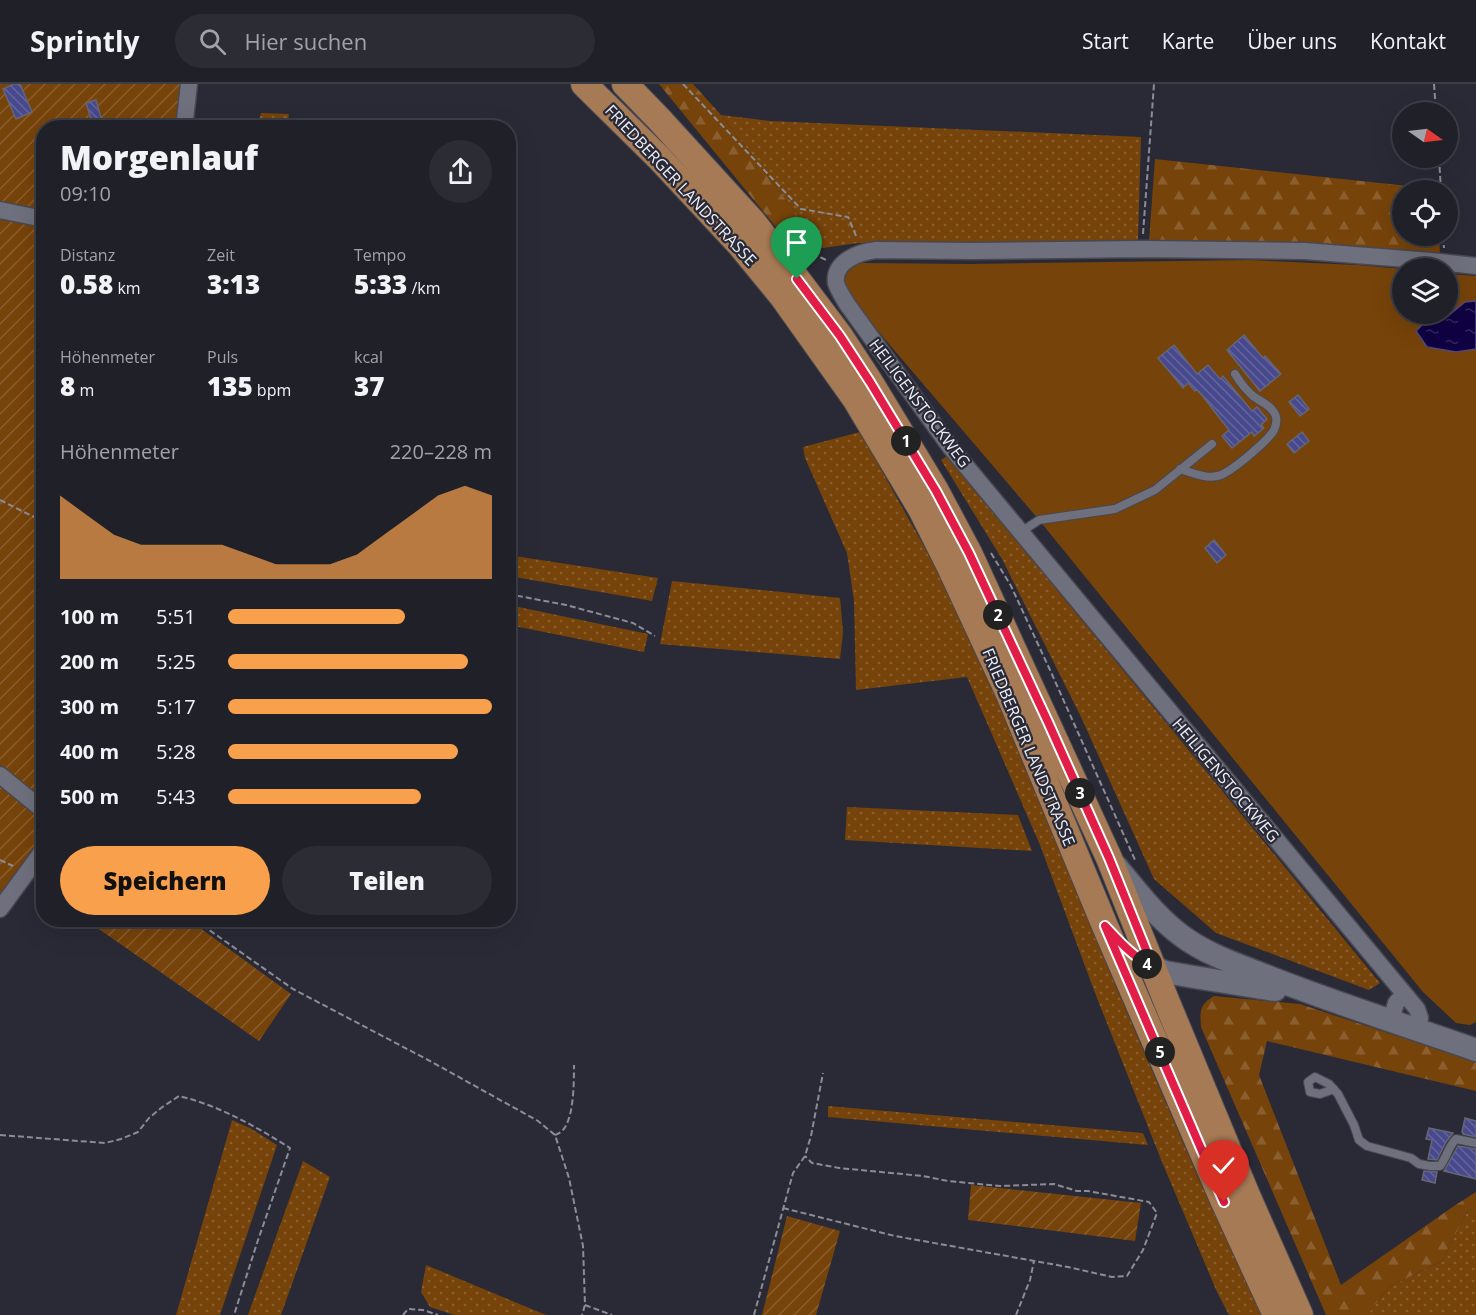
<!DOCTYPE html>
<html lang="de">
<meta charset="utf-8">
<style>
:root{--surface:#1f2028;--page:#2c2d34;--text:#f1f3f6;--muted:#a1a3a8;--line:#3c3e45;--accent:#f9a04c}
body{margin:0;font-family:"Open Sans",sans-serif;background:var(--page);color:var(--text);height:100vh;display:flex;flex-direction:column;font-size:22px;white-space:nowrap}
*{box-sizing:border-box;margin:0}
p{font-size:20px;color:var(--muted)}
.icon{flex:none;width:33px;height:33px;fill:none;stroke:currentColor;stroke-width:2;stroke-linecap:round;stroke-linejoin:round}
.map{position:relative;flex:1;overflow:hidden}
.side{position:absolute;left:36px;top:36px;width:480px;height:807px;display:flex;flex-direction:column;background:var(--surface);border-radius:24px;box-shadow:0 6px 24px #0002,0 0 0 2px var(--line)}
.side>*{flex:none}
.needle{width:39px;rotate:104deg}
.buttons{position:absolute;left:1392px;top:18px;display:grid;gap:12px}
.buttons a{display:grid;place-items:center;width:66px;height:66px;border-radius:50%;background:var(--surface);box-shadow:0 6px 24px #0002,0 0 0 2px var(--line);font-size:30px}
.pin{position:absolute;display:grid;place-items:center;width:51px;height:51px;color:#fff;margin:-62px -26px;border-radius:50% 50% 50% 0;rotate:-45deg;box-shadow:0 0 6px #0007}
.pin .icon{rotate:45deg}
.km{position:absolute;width:30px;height:30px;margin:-15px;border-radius:50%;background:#222;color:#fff;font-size:16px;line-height:30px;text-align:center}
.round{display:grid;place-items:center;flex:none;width:63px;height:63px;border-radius:32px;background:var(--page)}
.headline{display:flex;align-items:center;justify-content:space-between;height:102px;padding:0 24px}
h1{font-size:33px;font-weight:800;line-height:45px}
.stats{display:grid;grid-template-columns:repeat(3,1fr);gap:9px;height:102px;padding:6px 24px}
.stats div{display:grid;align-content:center}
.stats b{font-size:26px;font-weight:800}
.stats small{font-size:16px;font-weight:400}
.stats p{font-size:16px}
.chart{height:168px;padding:12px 24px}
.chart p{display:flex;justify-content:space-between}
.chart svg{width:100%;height:108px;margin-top:6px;fill:var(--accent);opacity:.7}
.primary-button{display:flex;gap:12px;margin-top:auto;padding:12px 24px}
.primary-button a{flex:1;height:69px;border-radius:36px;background:var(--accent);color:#111;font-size:24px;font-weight:800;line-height:69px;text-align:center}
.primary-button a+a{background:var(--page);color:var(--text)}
ul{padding:0 24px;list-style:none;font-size:20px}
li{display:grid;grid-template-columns:96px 72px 1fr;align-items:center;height:45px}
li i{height:15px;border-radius:8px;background:var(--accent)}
header{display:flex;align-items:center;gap:36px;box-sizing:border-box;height:84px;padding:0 30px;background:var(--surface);border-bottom:2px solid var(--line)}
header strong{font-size:28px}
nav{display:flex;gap:33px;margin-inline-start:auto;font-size:21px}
.search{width:420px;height:54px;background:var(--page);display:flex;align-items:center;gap:15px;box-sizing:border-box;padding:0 21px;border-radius:33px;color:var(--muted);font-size:22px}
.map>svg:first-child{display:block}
</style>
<header>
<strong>Sprintly</strong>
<div class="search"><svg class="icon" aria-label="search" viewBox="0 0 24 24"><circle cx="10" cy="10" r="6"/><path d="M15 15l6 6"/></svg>Hier suchen</div>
<nav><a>Start</a><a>Karte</a><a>Über uns</a><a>Kontakt</a></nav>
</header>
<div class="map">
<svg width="1476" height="1231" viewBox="0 0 1476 1231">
<defs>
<pattern id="grass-dots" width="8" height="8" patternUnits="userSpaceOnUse" patternTransform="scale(1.5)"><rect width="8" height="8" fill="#76430a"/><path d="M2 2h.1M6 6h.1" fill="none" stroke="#8a5e2e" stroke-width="1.8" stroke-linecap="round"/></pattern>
<pattern id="forest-firs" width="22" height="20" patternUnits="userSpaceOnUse" patternTransform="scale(1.5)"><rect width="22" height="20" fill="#76430a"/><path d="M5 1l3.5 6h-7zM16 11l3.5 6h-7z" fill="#8a5e2e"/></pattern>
<pattern id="garden-furrows" width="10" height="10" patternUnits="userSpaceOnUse" patternTransform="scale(1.5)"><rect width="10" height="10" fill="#76430a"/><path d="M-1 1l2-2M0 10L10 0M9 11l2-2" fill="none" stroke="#8a5e2e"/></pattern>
<pattern id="water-ripples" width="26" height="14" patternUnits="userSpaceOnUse" patternTransform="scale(1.5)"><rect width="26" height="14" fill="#100142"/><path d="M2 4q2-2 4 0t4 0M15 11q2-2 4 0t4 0" fill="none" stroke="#33265e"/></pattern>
<pattern id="building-back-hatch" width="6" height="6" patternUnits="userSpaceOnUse" patternTransform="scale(1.5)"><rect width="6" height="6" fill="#48498d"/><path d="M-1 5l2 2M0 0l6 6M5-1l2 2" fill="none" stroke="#63649e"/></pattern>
</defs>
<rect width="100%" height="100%" fill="#292a36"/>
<path fill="url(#grass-dots)" d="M261,29L289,30L287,43H258Z
M721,31L770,37L1141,53L1138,156L1046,161L858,159L823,164Z
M860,348L920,455L956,522L986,588L1059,759L1116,903L1188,1070L1261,1231H1229L1217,1208L1162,1078L1095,909L1040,761L967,593L856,606L854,517L847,469L805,374L803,363Z
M947,372L1380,899L1369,906L1216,849L1154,795L1081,633L1002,475L941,376Z
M508,471L658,494L652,517L509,492Z
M672,497L840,514L843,548L840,575L660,560Z
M509,521L648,550L644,568L509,541Z
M847,723L1018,731L1032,767L845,756Z
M828,1022L1143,1049L1148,1061L828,1033Z
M232,1036L250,1044L277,1061L220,1231H176Z
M303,1077L330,1093L281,1231H248Z
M1476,1125V1231H1367L1389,1203L1442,1177L1468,1126Z
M426,1181L546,1231H454L430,1223L421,1208Z"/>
<path fill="url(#forest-firs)" d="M659,0H693L721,31L823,164L789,159Z
M1155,75L1436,105V106H1402V152H1439L1440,170L1149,157Z
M1214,912L1300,920L1476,978V1007L1267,957L1259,991L1341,1201L1454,1122L1476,1108V1125L1468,1126L1442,1177L1389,1203L1367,1231H1326L1201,943C1200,927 1199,921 1214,912Z"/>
<path fill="#76430a" d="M1250,176L1358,181L1402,185V230H1448V190L1476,192V938L1470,941L1456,939L1423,908L1039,436L848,212C843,196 842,182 863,179L972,180Z"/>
<path fill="url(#garden-furrows)" d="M0,0H182L176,43L44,44L43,753L0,810Z
M86,836H189L291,910L259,957Z
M971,1101L1141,1119L1135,1157L968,1136Z
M787,1132L840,1147L816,1231H762Z"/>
<path fill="url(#water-ripples)" stroke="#534979" stroke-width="1.5" d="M1476,217V265L1456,268L1427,263L1416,247L1424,239L1449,231L1465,218Z"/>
<path fill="url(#building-back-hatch)" stroke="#656674" stroke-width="1.5" d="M14,0H20L32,28L16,35L3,5Z
M96,16L104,44H94L86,19Z
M1244,251L1263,274L1265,272L1281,290L1260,307L1227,266Z
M1174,261L1197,290L1208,281L1220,295L1223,292L1252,327L1257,323L1267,335L1261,341L1264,344L1254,352L1252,348L1232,364L1222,352L1229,346L1201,310L1197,306L1195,307L1188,299L1183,304L1158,274Z
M1298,311L1309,325L1300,332L1289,318Z
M1302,348L1309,357L1294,369L1287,360Z
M1214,456L1226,471L1217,479L1205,464Z
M1465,1034L1476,1037V1053L1463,1050L1462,1048Z
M1429,1044L1453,1049L1446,1058L1437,1076L1428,1075L1432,1056L1426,1055Z
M1458,1062L1476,1065V1095L1444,1087Z
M1424,1087L1437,1088L1435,1099L1422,1096Z"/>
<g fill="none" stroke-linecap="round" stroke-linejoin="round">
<defs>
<path id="lane" d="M1180,385C1193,389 1208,396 1221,391C1233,386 1268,357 1274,346C1276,342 1277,338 1276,333C1273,322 1261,318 1253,312C1246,306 1240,298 1235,290
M1021,448L1039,436L1115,425L1155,406L1212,360
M1334,1005L1320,1010L1310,1008L1308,998L1315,993L1329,1000L1338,1010L1354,1041L1359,1056L1367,1062L1411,1074L1419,1080L1430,1082H1440C1447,1073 1448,1063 1456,1055L1476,1059"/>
<path id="street" d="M184,44L189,0
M0,126L44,135
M0,691L44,727
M0,825L44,765
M1391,936L1396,919L1404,910
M1417,945L1420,934L1417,925L951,364L847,220C843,213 838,206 836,199C833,177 860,168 876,166L972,167L1142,165L1305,167L1431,177L1476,182"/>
<path id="secondary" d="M1116,782C1136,806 1156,833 1182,852C1206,870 1236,880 1264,891C1334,919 1405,941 1476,966
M1153,883L1165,888L1188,892L1275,906"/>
<path id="primary" d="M584,0L659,74L741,162L782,212L856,316L921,425L950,483L1009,610L1105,842L1224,1118L1276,1231
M625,0L658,34L753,138L797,195L840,252L870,298L936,407L969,469L1109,774L1166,916L1247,1111L1300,1231"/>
</defs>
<use href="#lane" stroke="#474852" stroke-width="10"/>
<use href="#street" stroke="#474852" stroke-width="19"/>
<use href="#secondary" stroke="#474852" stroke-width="25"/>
<use href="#primary" stroke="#474852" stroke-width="28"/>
<path stroke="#8b8c96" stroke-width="2" stroke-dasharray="6 3" stroke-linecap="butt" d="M683,0L801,125L848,133L857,154
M1434,0L1436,28
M422,44L423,39
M1439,74L1441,106
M1143,150L1154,0
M1443,152L1444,164
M796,164L800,163L826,176
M0,416L44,438
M991,469L1011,502L1050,586L1135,776
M508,510L566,521L633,539L655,552
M0,776L13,782
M195,836L293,905L430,977L538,1037L555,1051L569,1094L583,1162L585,1221L582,1231
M0,1051L105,1059L121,1055L138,1048L149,1034L161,1024L179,1012C220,1022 255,1042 290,1064L257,1159L234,1231
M555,1051C557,1050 561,1049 563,1046C574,1034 574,997 574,981
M783,1124L895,1152L1068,1183L1112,1193L1127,1192L1143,1166L1157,1129L1149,1118L1088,1107H1077L1054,1100L1000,1102L948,1097L923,1092L839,1084L812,1079L805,1072
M585,1221L612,1231
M403,1231L408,1225L423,1226L438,1231
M754,1231L793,1089L805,1072L811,1052L823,989
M1016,1231L1030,1196L1034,1177"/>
<use href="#lane" stroke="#6e707d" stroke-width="8"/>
<use href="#street" stroke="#6e707d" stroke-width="16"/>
<use href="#secondary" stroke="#6e707d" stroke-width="22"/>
<use href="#primary" stroke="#a67a54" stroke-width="26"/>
</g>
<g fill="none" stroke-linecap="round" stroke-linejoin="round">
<defs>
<path id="route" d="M797,195L840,252L870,298L936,407L969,469L1048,638L1109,774L1153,883C1133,873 1120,858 1105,842L1224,1118"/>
</defs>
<use href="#route" stroke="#fff" stroke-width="12"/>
<use href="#route" stroke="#e11d48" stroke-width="8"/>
</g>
<g text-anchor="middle" stroke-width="4.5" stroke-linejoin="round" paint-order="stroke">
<g font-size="16" fill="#eef0f8" stroke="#292a36">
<text transform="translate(681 101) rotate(47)" y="6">FRIEDBERGER LANDSTRASSE</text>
<text transform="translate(920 319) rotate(53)" y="6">HEILIGENSTOCKWEG</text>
<text transform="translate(1029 663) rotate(67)" y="6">FRIEDBERGER LANDSTRASSE</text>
<text transform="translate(1226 696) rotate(50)" y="6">HEILIGENSTOCKWEG</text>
</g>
</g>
</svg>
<div class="buttons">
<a><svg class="needle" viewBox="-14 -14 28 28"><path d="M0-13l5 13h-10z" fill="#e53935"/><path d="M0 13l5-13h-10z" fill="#a1a3a8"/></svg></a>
<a><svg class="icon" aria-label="locate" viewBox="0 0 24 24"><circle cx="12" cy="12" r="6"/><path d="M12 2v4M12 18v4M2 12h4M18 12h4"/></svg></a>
<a><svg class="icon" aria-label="layers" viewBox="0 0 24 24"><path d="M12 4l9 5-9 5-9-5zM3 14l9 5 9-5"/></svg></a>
</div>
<div class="pin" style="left:797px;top:195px;background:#1e9e55"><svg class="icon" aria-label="arrive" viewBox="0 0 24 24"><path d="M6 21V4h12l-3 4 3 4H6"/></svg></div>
<div class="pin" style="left:1224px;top:1118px;background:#d93025"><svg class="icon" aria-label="check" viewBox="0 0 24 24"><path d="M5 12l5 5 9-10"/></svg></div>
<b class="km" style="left:906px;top:357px">1</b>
<b class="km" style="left:998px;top:531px">2</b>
<b class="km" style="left:1080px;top:709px">3</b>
<b class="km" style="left:1147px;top:880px">4</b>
<b class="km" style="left:1160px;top:968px">5</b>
<section class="side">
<div class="headline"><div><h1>Morgenlauf</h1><p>09:10</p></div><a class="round"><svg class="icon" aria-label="share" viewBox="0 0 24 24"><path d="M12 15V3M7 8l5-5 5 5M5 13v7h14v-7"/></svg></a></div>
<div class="stats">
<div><p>Distanz</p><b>0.58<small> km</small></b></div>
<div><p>Zeit</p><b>3:13</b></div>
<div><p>Tempo</p><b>5:33<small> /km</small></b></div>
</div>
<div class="stats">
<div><p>Höhenmeter</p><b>8<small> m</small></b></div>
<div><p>Puls</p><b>135<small> bpm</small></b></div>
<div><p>kcal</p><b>37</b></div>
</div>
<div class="chart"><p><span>Höhenmeter</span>220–228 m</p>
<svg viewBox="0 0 160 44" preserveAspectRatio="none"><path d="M0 44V10L10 18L20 26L30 30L40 30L50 30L60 30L70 34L80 38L90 38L100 38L110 34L120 26L130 18L140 10L150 6L160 10V44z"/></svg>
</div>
<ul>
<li><b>100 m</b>5:51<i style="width:67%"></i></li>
<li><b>200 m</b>5:25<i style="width:91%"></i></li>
<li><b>300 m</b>5:17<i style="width:100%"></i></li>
<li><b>400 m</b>5:28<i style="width:87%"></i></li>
<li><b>500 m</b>5:43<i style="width:73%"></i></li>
</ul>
<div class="primary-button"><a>Speichern</a><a>Teilen</a></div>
</section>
</div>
